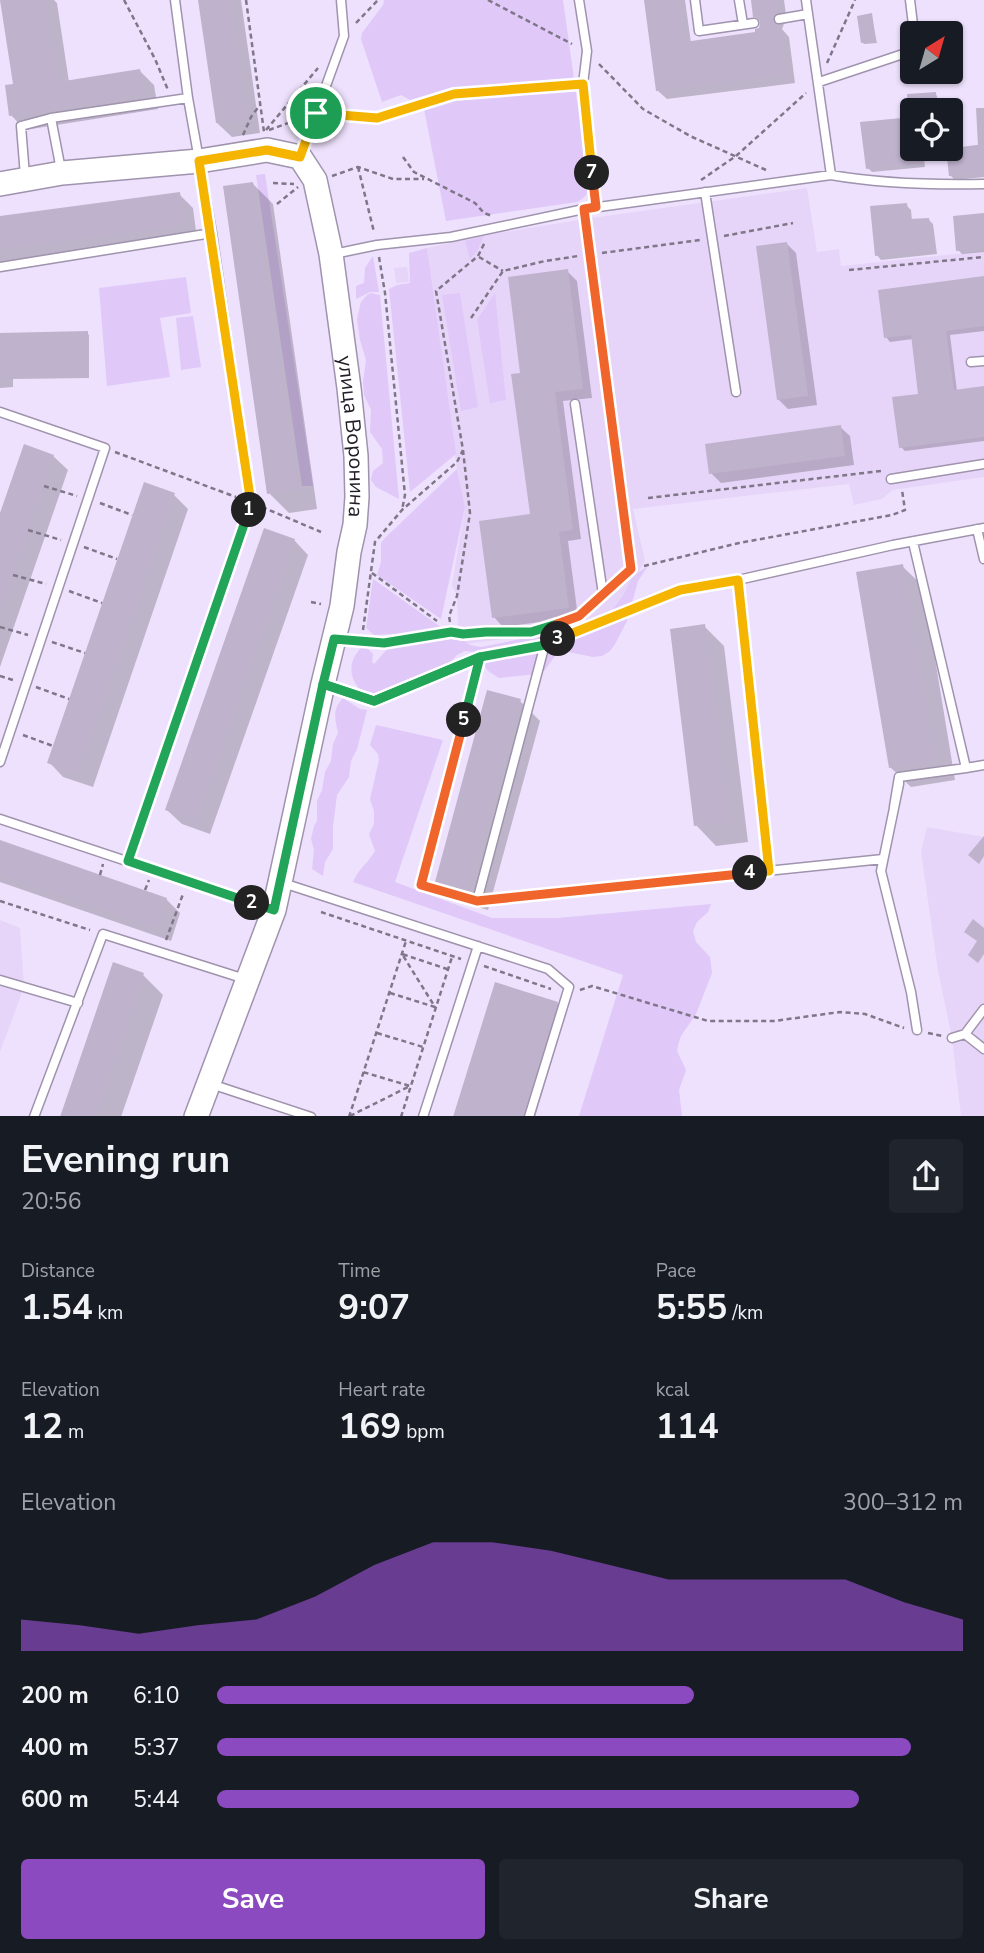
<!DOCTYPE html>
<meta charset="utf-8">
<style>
:root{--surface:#171b24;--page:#20242c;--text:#f1f3f6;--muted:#9ea1a6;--accent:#8b4abf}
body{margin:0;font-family:"Nunito Sans",sans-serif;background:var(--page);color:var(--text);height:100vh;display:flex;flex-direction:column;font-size:26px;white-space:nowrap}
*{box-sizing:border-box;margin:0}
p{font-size:23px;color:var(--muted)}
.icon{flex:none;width:38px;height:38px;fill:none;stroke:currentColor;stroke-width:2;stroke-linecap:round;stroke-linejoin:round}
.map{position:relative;height:1116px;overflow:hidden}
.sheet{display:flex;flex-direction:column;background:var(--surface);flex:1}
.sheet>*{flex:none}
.needle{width:46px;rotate:37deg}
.tools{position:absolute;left:900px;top:21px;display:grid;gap:14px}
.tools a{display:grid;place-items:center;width:63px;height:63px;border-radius:7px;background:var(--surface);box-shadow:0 2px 5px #0004;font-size:35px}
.pin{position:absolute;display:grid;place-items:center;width:60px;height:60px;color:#fff;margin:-30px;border:4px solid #fff;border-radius:50%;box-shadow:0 2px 7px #0007}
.km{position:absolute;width:35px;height:35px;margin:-18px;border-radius:50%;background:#222;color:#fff;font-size:19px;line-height:35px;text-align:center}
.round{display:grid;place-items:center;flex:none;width:74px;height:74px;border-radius:7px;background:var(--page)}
.summary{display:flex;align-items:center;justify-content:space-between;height:119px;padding:0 21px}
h1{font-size:38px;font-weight:700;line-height:52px}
.stats{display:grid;grid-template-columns:repeat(3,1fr);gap:10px;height:119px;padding:7px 21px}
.stats div{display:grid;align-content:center}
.stats b{font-size:35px;font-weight:700}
.stats small{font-size:19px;font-weight:400}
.stats p{font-size:19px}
.chart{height:196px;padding:14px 21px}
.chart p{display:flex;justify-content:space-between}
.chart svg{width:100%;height:126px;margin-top:7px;fill:var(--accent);opacity:.7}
.button{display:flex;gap:14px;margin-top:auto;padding:14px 21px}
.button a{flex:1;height:80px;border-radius:7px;background:var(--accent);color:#fff;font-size:28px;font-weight:700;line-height:80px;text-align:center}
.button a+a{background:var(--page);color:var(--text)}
ul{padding:0 21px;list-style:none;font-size:23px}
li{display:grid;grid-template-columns:112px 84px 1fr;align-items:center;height:52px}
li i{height:18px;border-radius:9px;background:var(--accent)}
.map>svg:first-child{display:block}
</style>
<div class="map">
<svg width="984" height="1117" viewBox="0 0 984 1117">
<rect width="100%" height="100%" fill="#eee1fd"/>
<path fill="#e6d5f8" d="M807,188L817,252L839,249L841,266L984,251V477L893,490L882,499L854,505L849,484L633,509L645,560L611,624L459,645L457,596L452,585L465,507L457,469L427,248L493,234L591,218Z
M407,267L409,282L396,283L394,268Z
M927,827L984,837V1116H961L952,1038L938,971L921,852Z
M0,920L20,928L24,987L0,1052Z"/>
<path fill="#e0c8f9" d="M384,0H563L589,186C588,195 584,198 577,202L446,221L423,104L412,101L401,95L382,102L361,39L362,33L383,5Z
M265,174L313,486H302L256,175Z
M484,236L477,251L470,259L465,241Z
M427,248L456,454L410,492L389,289L397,285L410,283L409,253Z
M373,256L379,292H370L356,299V286L364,283L365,268Z
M186,277L191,313L160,318L170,377L107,386L99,288Z
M371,293L380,295L399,499L376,487L371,480L373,471L383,463L382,449L370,432L371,410L364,395L363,382L366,360L360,340L357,319L361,302L367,295Z
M460,293L478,407L461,411L442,295Z
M495,293L506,400L490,403L477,320Z
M193,316L201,367L181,370L176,318Z
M457,469L465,507L441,619L377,575L381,562V543L385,538Z
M648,566L638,581L627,621L615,644L610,651L602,656L593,657L563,651L555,656L545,670L537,674L499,678L488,671L475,652L465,651L457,655L445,668L380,696L364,693C348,680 347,661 362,647H366L373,654L372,662L374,664L389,647L456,636L470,645L481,647L591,625L606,618L623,596L633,576Z
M373,579L442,628L435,632L374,635L366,628Z
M343,698L360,709L367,710L357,749L351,761L349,777L337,795L333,826V849L325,862L323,876L312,869L314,850L311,839L314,826L317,821V801L322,790L325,772L331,761L333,744L338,733C335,719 332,709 343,698Z
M376,725L443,740L395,882L492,918H557L711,904L708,912L697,922L693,931L696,942L710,957L712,973L696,1014L681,1036L678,1045L677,1051L686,1070L679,1090L682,1116H579L623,975L353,882C359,868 368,863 375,851L369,834L374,824V811L370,799L379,760L378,754L370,745Z"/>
<path fill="#0003" d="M2,0H54L57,3L69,82L140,71L154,85L158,109L25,130L11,115L15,85Z
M200,0H241L260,133L232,137L217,123Z
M645,0H685L691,43L757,34L762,23L755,16L753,0H784L787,22L784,24L782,29L789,37L795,83L667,99L657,90Z
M871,15L877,43L864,44L863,43Z
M935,94L937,96L938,108L911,110L910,108Z
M976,108H984V177L955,180L950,175L978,146Z
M912,149H923L925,167L872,172L868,168Z
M253,184L273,204L317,509L289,513L269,493Z
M179,194L193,208L197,239L0,265V218Z
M906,205L911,210L912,221L928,219L933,224L937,254L881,260L877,255Z
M984,215V252L962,254L958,250Z
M786,243L796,253L817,405L788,409L778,399Z
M567,271L577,281L592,398L563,401L581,539L568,541L578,617L503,627L494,617L532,516L522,374Z
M984,278V331L950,335L957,391L984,388V441L905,451L901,447L920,396L913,339L890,342L886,337Z
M87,333L89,335V378L13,379V387L0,388V335Z
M840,427L850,436L854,465L721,483L711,473Z
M53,456L68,470L0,667V518Z
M174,495L188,509L93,787L63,777L49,762Z
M294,540L308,555L210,834L182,824L167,810Z
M902,566L923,586L955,780L911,787L890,767Z
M704,626L724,646L748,842L716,846L696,825Z
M520,701L540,721L488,910L457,901L437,881Z
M0,842L166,899L180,913L171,941L0,882Z
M143,975L163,995L121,1117H61Z
M557,1003L566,1013L535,1117H454Z"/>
<path fill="#bfb2cd" d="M0,0H45L58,82L140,69L145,95L9,116L5,85L13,84Z
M198,0H230L247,119L216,123Z
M644,0H678L684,42L755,32V29L759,28L760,23L759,18L753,17L751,0H777L778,12L774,14L773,19L774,24L780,25L786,74L656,91Z
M872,13L876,41L861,43L857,16Z
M936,92L937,107L908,109L907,94Z
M912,117V149H920L922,163L866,169L860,122Z
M984,144V173L949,176L946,149Z
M253,182L298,489L267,494L223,186Z
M180,192L184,225L0,249V216Z
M907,203L909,219L929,218L933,250L875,256L870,206Z
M984,213V248L956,251L953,216Z
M787,242L808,396L777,400L756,246Z
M568,269L583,389L555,392L573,530L559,532L569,608L492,618L479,521L530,514L511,374L520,373L508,277Z
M984,276V326L946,331L954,390L984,386V437L899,448L892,397L918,394L911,335L884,338L878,290Z
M88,331V377L0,378V333Z
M841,425L845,456L709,474L705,444Z
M24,444L54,455L2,606H0V513Z
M144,482L175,493L78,774L47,763Z
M264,528L295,539L196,821L165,810Z
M903,564L935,760L889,768L856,572Z
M705,624L729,822L694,826L670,629Z
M487,690L521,699L468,891L435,882Z
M984,836V856L979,864L968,855Z
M0,840L167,898L157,928L0,874Z
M973,919L984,928V954L978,963L968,955L977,941L964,932Z
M113,962L144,973L95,1117H60Z
M495,982L558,1002L523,1117H453Z"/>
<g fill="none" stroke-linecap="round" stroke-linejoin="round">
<defs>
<path id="lane" d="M579,0L587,51L583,84L596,207
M695,0L699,31L754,23
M739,0L743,24
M806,0L831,175
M910,0L914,33
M779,19L808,14
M819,82L912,51
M301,155L344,36L341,0
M61,170L51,118L188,98
M25,176L21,126L51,118
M705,192L736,392
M334,254L377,245L451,237L584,209L831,175C882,184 932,185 984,184
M0,267L212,233
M971,362L984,361
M575,404L603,594
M0,412L105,448L0,762
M891,479L984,464
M977,529L984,559
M913,542L966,768L984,765
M738,580L769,871
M337,640L384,643L451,632L463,634L486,632H531L579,616L631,569L584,209
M480,657L421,885L477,901L545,644
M326,685L374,701L480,657L545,644L680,590L738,580L893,545L984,528
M899,777L966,768
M894,807L899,777V784L881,871L911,992L917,1030
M0,819L271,909
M128,861L251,503L212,233L188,98L175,0
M283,883L548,969L569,987L529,1117
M477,901L883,859
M0,980L78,1003
M984,1009L965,1034L984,1049
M952,1038L965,1034
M211,1084L311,1117
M34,1117L103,934L245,979
M423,1117L478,946"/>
<g id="secondary">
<path id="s1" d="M0,184L62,173L199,161L267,150L300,157L315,180L331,254L349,388L356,456L357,497L355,525L349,552L342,606L323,684L274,910L196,1117"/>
</g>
</defs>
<use href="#lane" stroke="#9f93ad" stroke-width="11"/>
<use href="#secondary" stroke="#9f93ad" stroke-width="26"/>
<path stroke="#7f7688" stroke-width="2.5" stroke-dasharray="5 3.5" stroke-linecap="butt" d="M124,0L155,59L168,90
M246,0L264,132
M488,0L572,44
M356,23L378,0
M827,63L855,0
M599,64L643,109L690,136L766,170
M329,114L377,118L454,95L570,85
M266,130L318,68
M269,130L302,118
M243,135L251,117L260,105
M403,157L414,172L475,203L484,213L492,216
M358,167L374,232
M332,176L358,167L393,179H424
M701,180L736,156L806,93
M273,183L294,184
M277,204L298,187
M724,236L793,223
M602,253L700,240
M379,257L385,293L405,495L402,510
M479,257L503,271
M849,270L984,257
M471,318L503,271L545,261L578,256
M115,452L236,497
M44,486L77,496
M648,498L881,471
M100,503L132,515
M262,507L321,532
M28,530L61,540
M84,547L117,559
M644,566L739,543L892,515L905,510L902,490
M372,573L437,621
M13,575L46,584
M69,591L102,603
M311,602L321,604
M450,622L449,616L457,596L470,513L463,450L436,291L478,256L485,242
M0,627L28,635
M363,630L375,542L402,510L457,462L463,450
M52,642L85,653
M0,676L13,680
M36,687L69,699
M23,735L53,746
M100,875L103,864
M145,890L149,880
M0,901L90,930
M321,912L461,959
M166,940L183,894
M484,966L551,989
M580,990L592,986L708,1021H774L840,1012L865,1014L904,1028
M390,993L435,1007L402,954L447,969
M377,1033L423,1047
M928,1033L942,1036
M350,1116L410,1086L363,1072
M349,1117L406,941
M401,1117L452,957"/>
<use href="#lane" stroke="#fff" stroke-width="8"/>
<use href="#secondary" stroke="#fff" stroke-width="23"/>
</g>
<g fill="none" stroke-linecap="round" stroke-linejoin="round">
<defs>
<path id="split-1" d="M249,510L251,503L199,161L267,150L300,157L316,113"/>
<path id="split-2" d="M249,510L128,861L252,903"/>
<path id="split-3" d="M252,903L274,910L323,684L374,701L480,657L545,645L558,639"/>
<path id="split-4" d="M558,639L680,590L738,580L769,871L750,873"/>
<path id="split-5" d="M464,720L421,885L477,901L750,873"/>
<path id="split-6" d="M464,720L480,657L374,701L323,684L334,639L384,643L451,632L463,634L486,632H531L557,624"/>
<path id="split-7" d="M557,624L579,616L631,569L584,209L596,207L592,173"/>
<path id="split-8" d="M316,113L377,118L454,94L583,84L592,173"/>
</defs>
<use href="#split-1" stroke="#fff" stroke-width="14"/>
<use href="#split-2" stroke="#fff" stroke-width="14"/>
<use href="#split-3" stroke="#fff" stroke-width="14"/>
<use href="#split-4" stroke="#fff" stroke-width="14"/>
<use href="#split-5" stroke="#fff" stroke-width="14"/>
<use href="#split-6" stroke="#fff" stroke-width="14"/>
<use href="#split-7" stroke="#fff" stroke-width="14"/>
<use href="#split-8" stroke="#fff" stroke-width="14"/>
<use href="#split-1" stroke="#f5b400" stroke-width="9"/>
<use href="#split-2" stroke="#22a559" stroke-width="9"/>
<use href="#split-3" stroke="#22a559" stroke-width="9"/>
<use href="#split-4" stroke="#f5b400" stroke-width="9"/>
<use href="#split-5" stroke="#f0652b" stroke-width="9"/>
<use href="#split-6" stroke="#22a559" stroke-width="9"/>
<use href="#split-7" stroke="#f0652b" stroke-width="9"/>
<use href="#split-8" stroke="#f5b400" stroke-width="9"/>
</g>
<g text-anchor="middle" stroke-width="5" stroke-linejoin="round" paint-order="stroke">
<g font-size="21" fill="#221d27" stroke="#eee1fd">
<text dy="7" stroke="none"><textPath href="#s1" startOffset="590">улица Воронина</textPath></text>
</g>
</g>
</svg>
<div class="tools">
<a><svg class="needle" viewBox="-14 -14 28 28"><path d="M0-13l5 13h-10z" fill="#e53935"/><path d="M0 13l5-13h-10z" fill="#9ea1a6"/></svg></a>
<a><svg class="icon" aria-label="locate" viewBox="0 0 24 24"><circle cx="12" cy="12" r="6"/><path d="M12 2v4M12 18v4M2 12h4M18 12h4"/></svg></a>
</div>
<div class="pin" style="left:316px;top:113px;background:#1e9e55"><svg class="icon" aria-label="arrive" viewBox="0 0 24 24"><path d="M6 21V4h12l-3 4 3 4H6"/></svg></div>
<b class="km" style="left:249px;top:510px">1</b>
<b class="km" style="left:252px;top:903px">2</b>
<b class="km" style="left:558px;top:639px">3</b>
<b class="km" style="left:750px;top:873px">4</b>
<b class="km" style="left:464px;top:720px">5</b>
<b class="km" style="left:592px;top:173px">7</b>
</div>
<section class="sheet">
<div class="summary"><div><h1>Evening run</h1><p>20:56</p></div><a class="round"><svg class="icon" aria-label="share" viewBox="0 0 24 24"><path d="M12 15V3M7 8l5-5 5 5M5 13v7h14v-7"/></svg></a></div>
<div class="stats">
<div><p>Distance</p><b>1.54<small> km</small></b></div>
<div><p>Time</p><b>9:07</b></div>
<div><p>Pace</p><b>5:55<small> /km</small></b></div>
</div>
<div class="stats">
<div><p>Elevation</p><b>12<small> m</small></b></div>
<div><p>Heart rate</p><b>169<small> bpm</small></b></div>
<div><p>kcal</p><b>114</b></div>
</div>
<div class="chart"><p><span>Elevation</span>300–312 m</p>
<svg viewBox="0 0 160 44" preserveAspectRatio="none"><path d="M0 44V33L10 35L20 38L30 35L40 33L50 25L60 14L70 6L80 6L90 9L100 14L110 19L120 19L130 19L140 19L150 27L160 33V44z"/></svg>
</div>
<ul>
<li><b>200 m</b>6:10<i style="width:64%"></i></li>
<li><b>400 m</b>5:37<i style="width:93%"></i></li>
<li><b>600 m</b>5:44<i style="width:86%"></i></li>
</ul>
<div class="button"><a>Save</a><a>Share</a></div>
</section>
